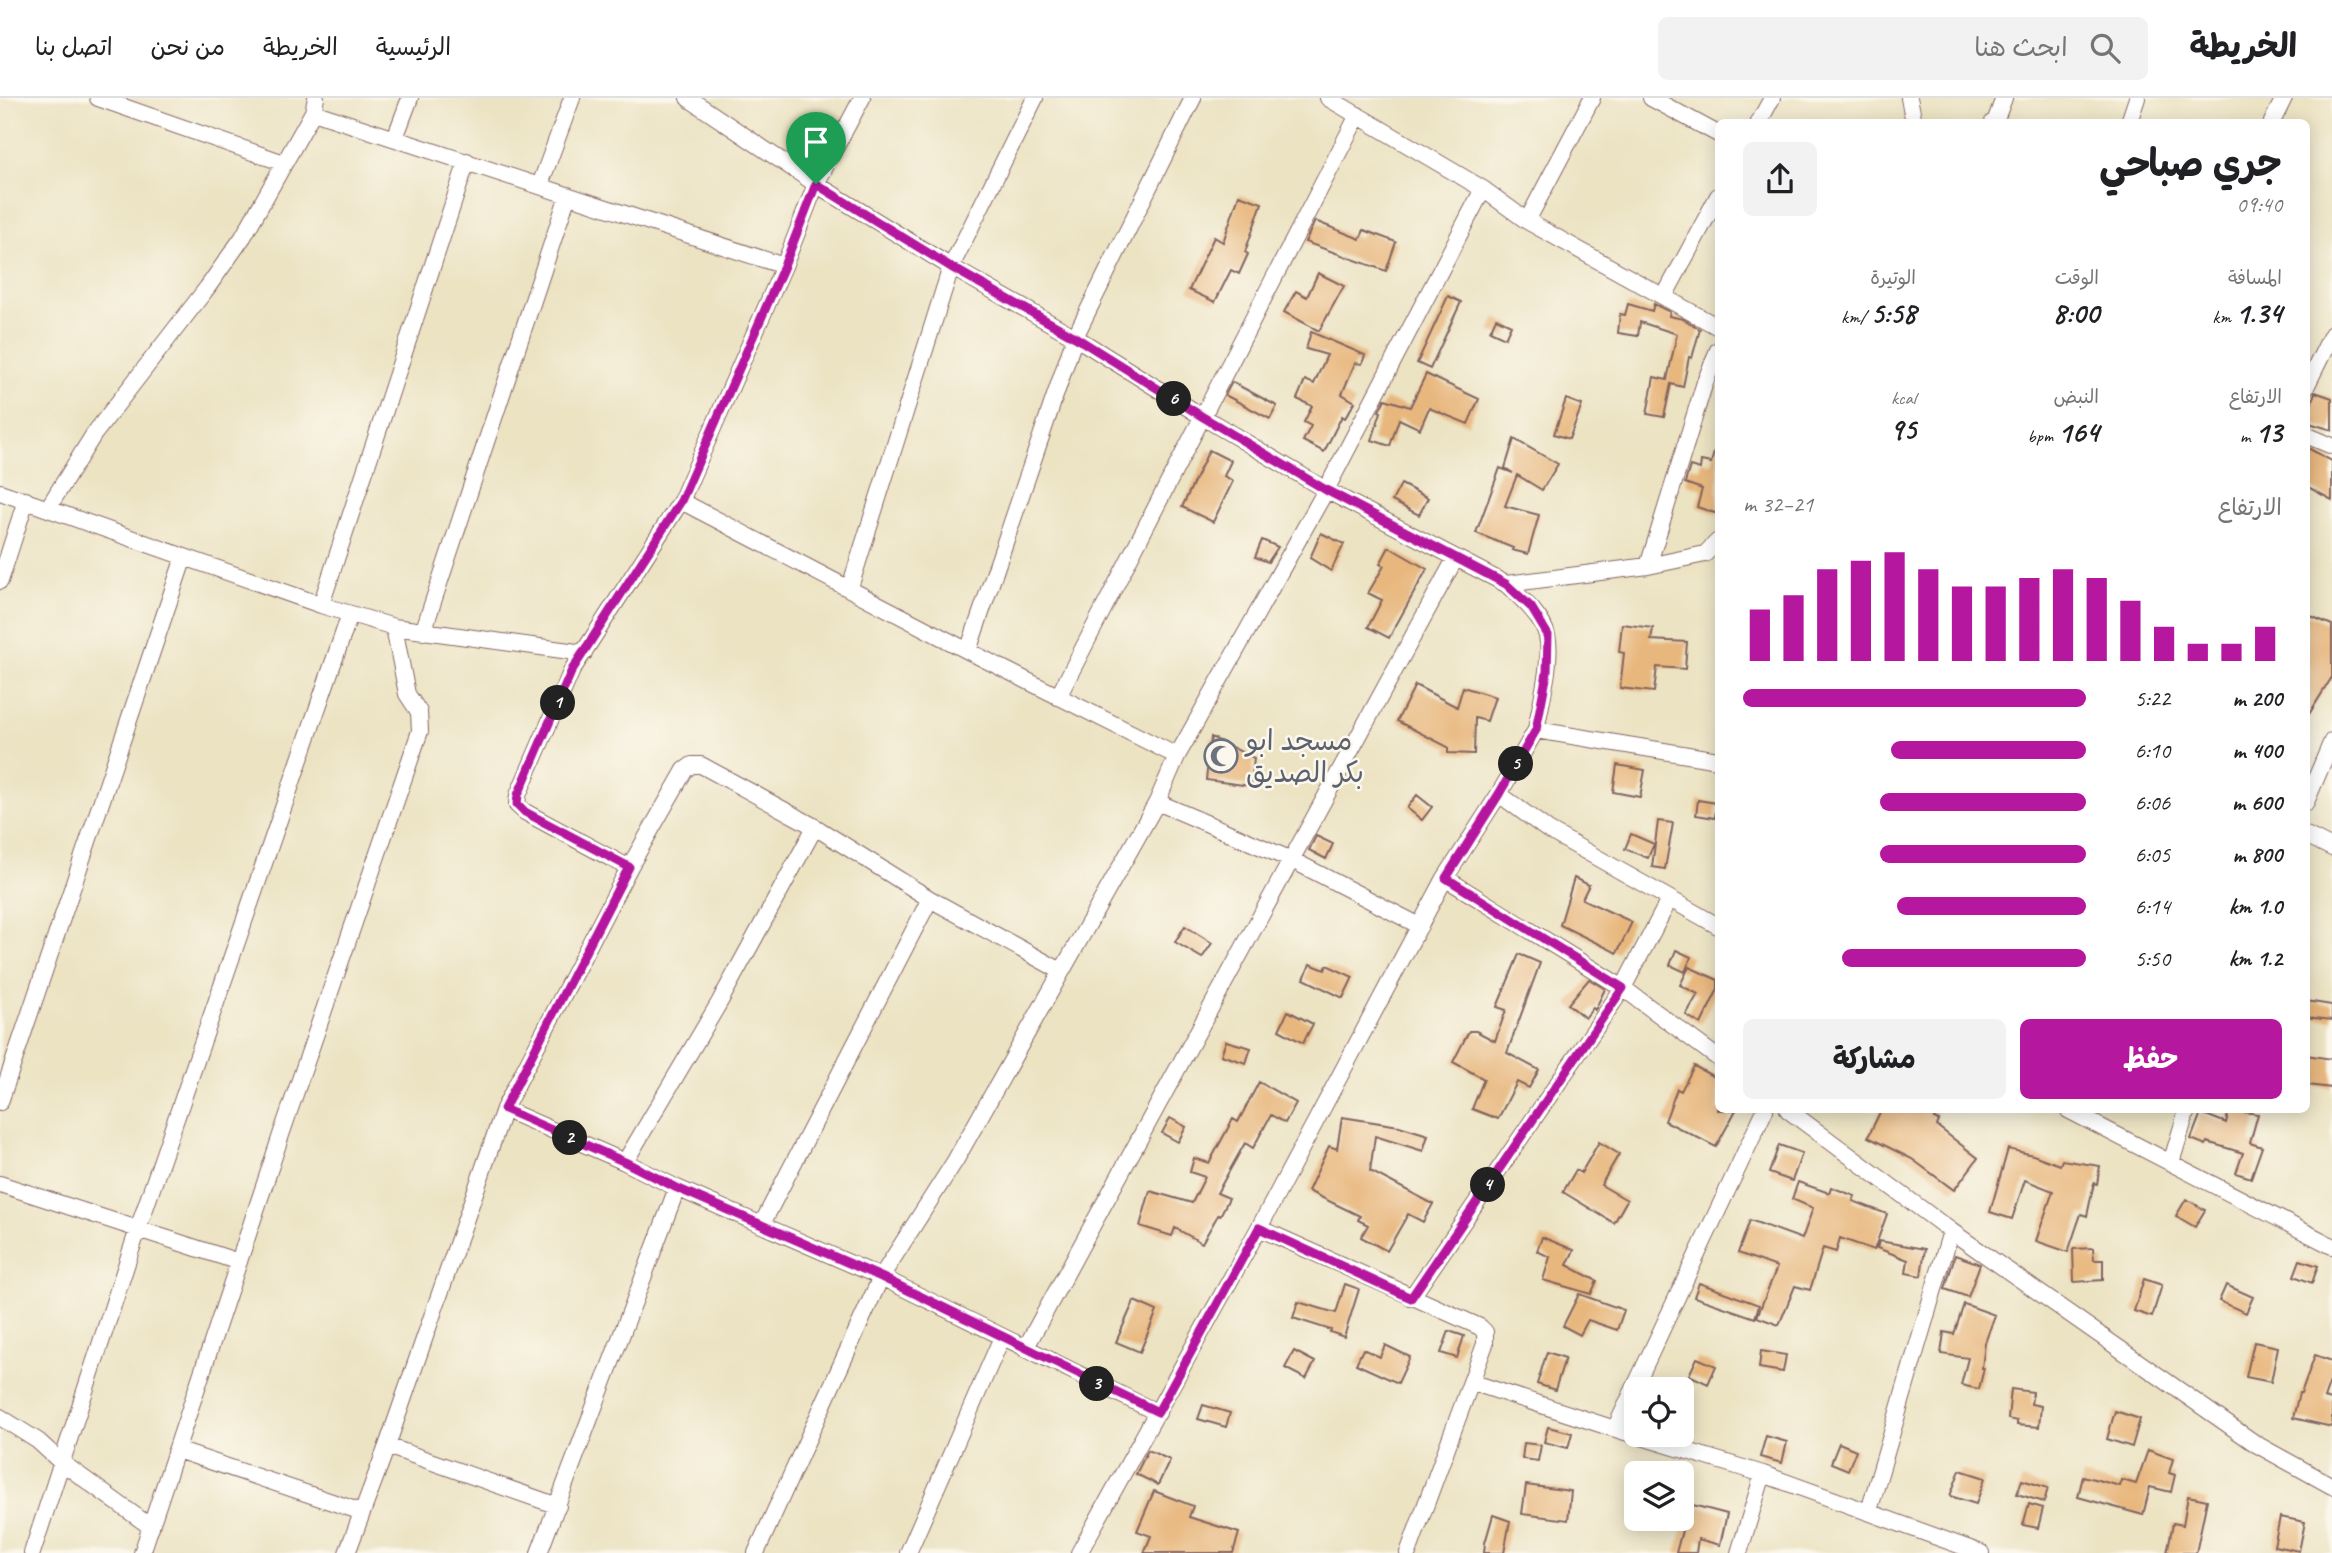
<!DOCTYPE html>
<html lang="ar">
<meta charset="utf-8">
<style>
:root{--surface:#fff;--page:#f2f2f2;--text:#202124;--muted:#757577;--line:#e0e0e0;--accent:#b5179e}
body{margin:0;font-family:Caveat,"Playpen Sans Arabic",sans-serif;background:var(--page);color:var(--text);direction:rtl;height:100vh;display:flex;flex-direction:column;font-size:26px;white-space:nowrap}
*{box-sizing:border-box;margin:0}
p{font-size:23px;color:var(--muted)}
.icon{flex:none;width:38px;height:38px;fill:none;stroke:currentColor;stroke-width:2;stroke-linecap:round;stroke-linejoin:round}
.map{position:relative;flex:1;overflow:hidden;direction:ltr}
.panel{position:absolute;left:1715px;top:21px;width:595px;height:994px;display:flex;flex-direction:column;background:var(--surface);border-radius:10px;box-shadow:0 4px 18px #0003;direction:rtl}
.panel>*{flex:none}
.controls{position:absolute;left:1624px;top:1279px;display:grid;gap:14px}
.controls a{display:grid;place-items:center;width:70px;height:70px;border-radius:10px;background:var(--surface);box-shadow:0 4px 18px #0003;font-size:35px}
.pin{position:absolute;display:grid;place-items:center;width:60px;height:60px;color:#fff;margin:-72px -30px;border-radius:50% 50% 50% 0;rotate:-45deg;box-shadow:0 0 7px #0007}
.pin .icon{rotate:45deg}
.km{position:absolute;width:35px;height:35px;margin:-18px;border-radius:50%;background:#222;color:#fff;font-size:19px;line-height:35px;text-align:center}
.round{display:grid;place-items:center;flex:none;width:74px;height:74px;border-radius:10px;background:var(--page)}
.headline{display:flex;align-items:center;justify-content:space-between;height:119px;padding:0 28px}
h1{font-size:38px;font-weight:700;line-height:52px}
.metrics{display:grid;grid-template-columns:repeat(3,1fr);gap:10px;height:119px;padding:7px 28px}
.metrics div{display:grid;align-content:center}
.metrics b{font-size:30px;font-weight:700}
.metrics small{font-size:19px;font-weight:400}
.metrics p{font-size:19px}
.chart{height:196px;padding:14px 28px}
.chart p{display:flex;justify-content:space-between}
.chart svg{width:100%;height:126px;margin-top:7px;stroke:var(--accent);stroke-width:6}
.button{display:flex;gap:14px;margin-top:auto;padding:14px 28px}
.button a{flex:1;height:80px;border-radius:10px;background:var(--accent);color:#fff;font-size:28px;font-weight:700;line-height:80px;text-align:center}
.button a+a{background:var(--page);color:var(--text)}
ul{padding:0 28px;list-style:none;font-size:23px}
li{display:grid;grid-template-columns:112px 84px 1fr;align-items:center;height:52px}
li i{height:18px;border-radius:9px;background:var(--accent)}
header{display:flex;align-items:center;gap:42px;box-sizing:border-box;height:98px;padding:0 35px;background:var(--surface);border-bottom:2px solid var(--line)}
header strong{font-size:33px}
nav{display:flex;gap:38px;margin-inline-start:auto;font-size:24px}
.search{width:490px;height:63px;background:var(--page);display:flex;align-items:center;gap:18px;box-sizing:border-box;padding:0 24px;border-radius:10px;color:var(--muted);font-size:26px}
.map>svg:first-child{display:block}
</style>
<header>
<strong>الخريطة</strong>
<div class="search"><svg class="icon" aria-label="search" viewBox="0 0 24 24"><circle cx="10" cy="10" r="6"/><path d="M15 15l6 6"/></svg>ابحث هنا</div>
<nav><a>الرئيسية</a><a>الخريطة</a><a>من نحن</a><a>اتصل بنا</a></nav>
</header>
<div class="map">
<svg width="2332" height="1455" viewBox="0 0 2332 1455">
<rect width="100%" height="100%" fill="#fbf7ec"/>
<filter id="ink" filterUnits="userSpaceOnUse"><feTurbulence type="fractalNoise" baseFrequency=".0143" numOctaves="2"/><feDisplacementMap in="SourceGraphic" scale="14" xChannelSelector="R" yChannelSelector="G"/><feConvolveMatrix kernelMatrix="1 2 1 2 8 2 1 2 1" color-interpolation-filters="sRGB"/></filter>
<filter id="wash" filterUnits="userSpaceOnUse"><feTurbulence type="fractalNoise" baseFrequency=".00686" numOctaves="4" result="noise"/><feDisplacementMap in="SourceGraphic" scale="28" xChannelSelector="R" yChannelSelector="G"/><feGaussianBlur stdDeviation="1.57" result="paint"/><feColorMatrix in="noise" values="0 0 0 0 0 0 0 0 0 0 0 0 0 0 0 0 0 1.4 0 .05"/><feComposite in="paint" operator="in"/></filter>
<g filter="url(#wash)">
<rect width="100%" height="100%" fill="#ece3c3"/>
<g id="blocks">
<path fill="#e8b77e" d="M1239,97L1262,105L1245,154L1248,156L1239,176L1231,172L1215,204L1189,192L1214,139L1223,144Z
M1315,123L1360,141L1364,132L1396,144L1386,173L1305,144Z
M1318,175L1344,188L1319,233L1284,214L1296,193L1307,199Z
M1448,198L1461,204L1430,271L1417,265Z
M1628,206L1652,213L1654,206L1670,214L1669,218L1683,221L1700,231L1692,260L1689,259L1683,289L1671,286L1664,319L1647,316L1654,279L1667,282L1677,236L1640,224L1638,238L1618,235L1620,216L1625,217Z
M1496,220L1511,227L1505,240L1490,233Z
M1311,234L1365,257L1362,266L1355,265L1342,296L1355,304L1345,320L1342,318L1324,354L1303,343L1311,328L1304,324L1312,308L1297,301L1305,282L1314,286L1327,257L1306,251Z
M1426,276L1479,301L1468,326L1429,310L1420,331L1399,321L1390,348L1372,342L1381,314L1379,313L1385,301L1410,309Z
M1232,284L1277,308L1270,321L1225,297Z
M2315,294L2332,300V332L2306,324Z
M1566,301L1582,307L1569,341L1554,336Z
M1514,341L1558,366L1542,392L1517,377L1505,408L1539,417L1528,456L1512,452L1513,450L1476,435L1500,370L1513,375L1505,370Z
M2306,349L2332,363V402L2306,388Z
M1715,351L1718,352V416L1697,409L1702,391L1685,385L1690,368L1700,371L1701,363L1711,365Z
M1209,352L1231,363L1224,378L1233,383L1213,424L1182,409Z
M1401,386L1428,400L1419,417L1392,403Z
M1321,435L1344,446L1331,473L1310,460Z
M1262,442L1278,449L1268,464L1255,459Z
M1389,449L1427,471L1389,540L1368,529L1382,502L1368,495L1384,468L1380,466Z
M2306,516L2332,527V579L2306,621Z
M1622,526L1653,530L1651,542L1687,544L1685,571L1657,569L1654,594L1620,590L1624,555L1619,554Z
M1415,587L1457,609L1463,589L1495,599L1487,623L1475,620L1474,656L1448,655V649L1397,623Z
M1211,639L1254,660L1251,688L1206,682Z
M1617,667L1645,672L1640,699L1613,694Z
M1417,697L1432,709L1422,722L1407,710Z
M1698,702L1717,705L1715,720L1696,717Z
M1658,723L1673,725L1665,771L1652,769Z
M1631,736L1654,746L1648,760L1625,751Z
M1316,738L1333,746L1326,761L1309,752Z
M1574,780L1589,787L1582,801L1632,824L1617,855L1560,827Z
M1185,828L1212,845L1202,860L1175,844Z
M1676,852L1691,859L1685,874L1670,867Z
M1519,856L1540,865L1507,955L1539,972L1529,990L1517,984L1498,1021L1472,1011L1484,981L1453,964L1469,933H1476L1495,943L1506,912L1497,909Z
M1310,866L1325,872L1327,867L1353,879L1343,900L1304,881Z
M1689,869L1718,882V891L1701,926L1686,917L1698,896L1680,887Z
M1589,881L1605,891L1595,912L1593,910L1585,920L1568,906Z
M2306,903L2332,907V922L2306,919Z
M1288,913L1313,926L1303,945L1279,932Z
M1226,943L1251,950L1246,965L1221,957Z
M2306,957L2332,961V990L2308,987Z
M1694,968L1718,981V1012H1736L1716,1049L1665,1023L1677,991L1681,993Z
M1259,984L1296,1005L1285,1025L1271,1017L1253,1050L1245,1045L1217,1095L1229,1100L1220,1118L1218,1117L1202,1145L1175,1130L1172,1138L1140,1128L1150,1093L1192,1105L1205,1079L1190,1074L1194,1060L1209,1065L1233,1021L1238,1024Z
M1881,1012H1938L1934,1021L1939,1023L1937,1028L1978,1060L1954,1092L1912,1061L1868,1039Z
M2229,1012L2258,1016L2250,1045L2262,1049L2251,1080L2236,1075L2243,1055L2207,1044L2206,1047L2191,1041L2201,1015L2226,1025Z
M1342,1019L1399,1028L1428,1037L1423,1053L1375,1038L1370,1073L1433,1106L1423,1124L1408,1116L1387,1153L1361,1139L1368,1127L1358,1122L1360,1118L1308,1093L1329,1048L1337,1051Z
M1170,1020L1186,1029L1178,1044L1162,1035Z
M1599,1044L1619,1056L1601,1087L1627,1102L1614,1125L1563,1094L1576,1072L1581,1075Z
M1779,1047L1802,1055L1792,1083L1769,1075Z
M2008,1051L2033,1057L2060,1067L2062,1062L2100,1068L2097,1086L2094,1085L2087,1118L2081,1116L2068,1154L2036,1143L2053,1093L2025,1082L2012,1121L1990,1114Z
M1798,1084L1829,1095L1831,1089L1855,1098L1853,1103L1887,1116L1874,1152L1840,1140L1836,1154L1823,1150L1810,1192L1795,1188L1779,1227L1757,1219L1777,1169L1738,1155L1750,1122L1802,1141L1813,1110L1792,1101Z
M2186,1101L2205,1112L2195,1129L2176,1118Z
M1542,1139L1574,1152L1567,1167L1597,1183L1591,1196L1543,1182L1550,1159L1537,1153Z
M1879,1143L1925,1151L1921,1178L1906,1175L1908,1162L1877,1150Z
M2093,1150L2094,1162H2103V1182L2074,1184L2073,1151Z
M1955,1157L1980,1166L1968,1199L1945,1191Z
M2300,1162L2318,1168L2312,1185L2294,1178Z
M2144,1181L2162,1187L2152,1219L2134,1213Z
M1699,1185L1759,1207L1755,1220L1694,1199Z
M1345,1186L1359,1191L1344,1239L1330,1234L1331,1232L1293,1220L1298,1204L1336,1215Z
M2226,1187L2253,1199L2246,1215L2219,1203Z
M1579,1196L1624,1212L1617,1232L1588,1222L1580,1237L1563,1228Z
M1134,1203L1157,1213L1140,1254L1116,1244Z
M1964,1206L1995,1217L1985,1245L1982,1270H1984L1979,1291L1961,1287L1968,1260L1941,1256L1944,1234L1954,1236Z
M1449,1233L1464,1238L1457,1260L1441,1255Z
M2254,1244L2278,1249L2271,1284L2246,1279Z
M1385,1247L1410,1259L1398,1285L1356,1266L1363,1251L1380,1259Z
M1294,1253L1315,1264L1306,1281L1285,1270Z
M1761,1253L1786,1257L1783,1274L1759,1270Z
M1547,1254L1565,1260L1555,1292L1537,1286Z
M2315,1257L2332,1263V1278L2324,1300L2332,1302V1329L2293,1320L2299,1295H2301Z
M1697,1260L1716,1268L1708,1286L1689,1277Z
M2011,1291L2033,1294L2031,1306L2041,1308L2039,1329L2017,1327V1323L2008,1321Z
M1203,1307L1230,1315L1226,1329L1198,1321Z
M2115,1313L2140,1321L2132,1349L2107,1341Z
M1548,1329L1572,1335L1568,1350L1544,1344Z
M1766,1338L1787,1344L1782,1365L1760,1359Z
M1524,1345L1541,1347L1538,1363L1522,1361Z
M1839,1345L1856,1352L1848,1372L1831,1365Z
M1148,1352L1170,1362L1158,1387L1136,1376Z
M2148,1352L2173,1361L2169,1375L2175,1377L2171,1394L2150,1389L2143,1417L2078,1399L2083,1378L2120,1388L2122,1382L2136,1386Z
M1960,1372L1985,1380L1976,1406L1950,1398Z
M2022,1382L2048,1390L2044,1404L2017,1396Z
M1526,1387L1571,1393L1568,1422L1522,1416Z
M1154,1393L1193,1408L1189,1419L1239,1435L1233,1455H1144L1151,1438L1137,1433Z
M2188,1398L2207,1402L2196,1455H2167L2173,1425L2183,1427Z
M1689,1406L1727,1416L1720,1447L1698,1441L1696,1455H1676Z
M2029,1406L2043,1410L2038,1430L2023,1427Z
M1493,1417L1510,1423L1504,1455H1484L1485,1445Z
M2280,1419L2305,1424L2299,1453L2274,1448Z"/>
</g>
</g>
<g filter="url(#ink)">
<use href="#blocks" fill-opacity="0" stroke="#836460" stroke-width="2"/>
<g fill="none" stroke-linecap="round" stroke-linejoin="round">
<defs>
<path id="street" d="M98,0L284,65
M688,0L816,86L951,169L1075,239L1203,319L1326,392L1506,486C1520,499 1543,519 1547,538C1553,561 1540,608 1536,632
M1328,0L1483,91L1527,123L1718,229
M1651,0L1718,36
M1909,0L1914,24
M313,14L784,168
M1759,24L1772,0
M1993,24H1995L2004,0
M2129,24L2137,0
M2272,24L2284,0
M395,40L410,0
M540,87L572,0
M1527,123L1592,0
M1665,197L1718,98
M2306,289L2332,236
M2306,337L2332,348
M0,394L321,507L394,529L584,555
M681,403L968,553L1177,658
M48,410L94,336L207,190L243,139L313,14L316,0
M1648,468L1705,284L1718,252
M0,483L26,402
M1506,486L1648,468L1705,456L1718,443
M850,489L951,169L1035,0
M321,507L467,63
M423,534L568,97
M968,553L1075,239L1193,0
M1058,599L1358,17
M1499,696L1548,732L1718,828
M1157,704L1292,762L1420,828
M2306,704L2332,643
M2306,737L2332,750
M629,770L525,714L517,707L518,697L572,572L681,403L784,168L816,86L862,0
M1445,780L1623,890L1718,960
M0,1004L184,459
M504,1011L625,1064L677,1090L881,1179L1158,1315
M1788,1012L1951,1133L2256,1346L2332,1388
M2068,1012L2332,1148
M625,1064L719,905L815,729
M2171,1065L2187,1012
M0,1086L239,1164
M762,1126L930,801
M1259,1130L1480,1229L1485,1234V1246L1471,1284
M1411,1200L1623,890L1669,802
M1025,1251L1455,461
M0,1319L38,1343L61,1364L151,1429
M1615,1331L1765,1012
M387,1348L558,1408
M177,1352L362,1414
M1869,1413L1951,1133
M32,1455L138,1131L350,516
M142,1455L282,1034L420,633L419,614L407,596L394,529
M347,1455L387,1348L504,1011L629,770L685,672L692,667H701L815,729L930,801L1061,873
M539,1455L677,1090
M756,1455L881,1179L955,1063L1157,704L1177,658L1326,392L1483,91
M908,1455L1002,1239
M1079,1455L1259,1130L1445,780L1499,696L1536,632L1718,662
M1408,1455L1471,1284L1615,1331L1763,1376L1981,1455
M1739,1455L1763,1376"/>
</defs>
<use href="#street" stroke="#836460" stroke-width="18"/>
<use href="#street" stroke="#fff" stroke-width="16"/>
</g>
</g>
<g fill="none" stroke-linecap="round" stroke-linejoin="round" filter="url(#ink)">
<defs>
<path id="route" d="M816,86L951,169L1075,239L1203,319L1326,392L1506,486L1531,509L1548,537L1547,575L1536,632L1499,696L1446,780L1623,890L1411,1200L1259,1130L1158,1314L881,1179L677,1090L625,1064L504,1011L629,769L525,714L517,706L518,697L572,572L681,403L784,168Z"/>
</defs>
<use href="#route" stroke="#fff" stroke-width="14"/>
<use href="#route" stroke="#b5179e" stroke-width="9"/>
</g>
<defs>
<symbol id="mosque-ring" viewBox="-11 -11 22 22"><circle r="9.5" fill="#fbf7ec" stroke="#6b7280" stroke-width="1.5"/><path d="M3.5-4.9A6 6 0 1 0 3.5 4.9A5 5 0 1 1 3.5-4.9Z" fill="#6b7280"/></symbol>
</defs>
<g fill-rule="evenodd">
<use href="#mosque-ring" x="1202" y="639" width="38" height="38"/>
</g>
<g text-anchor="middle" stroke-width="5" stroke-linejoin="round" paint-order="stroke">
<g font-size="28" fill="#5b616d" stroke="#fbf7ec" text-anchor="start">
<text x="1246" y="652">مسجد ابو<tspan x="1246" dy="32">بكر الصديق</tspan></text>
</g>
</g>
</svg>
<div class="controls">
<a><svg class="icon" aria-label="locate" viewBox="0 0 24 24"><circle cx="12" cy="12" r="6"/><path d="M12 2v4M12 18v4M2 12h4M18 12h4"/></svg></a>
<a><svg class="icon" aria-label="layers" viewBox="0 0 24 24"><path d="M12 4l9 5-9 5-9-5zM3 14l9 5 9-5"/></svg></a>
</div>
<div class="pin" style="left:816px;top:86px;background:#1e9e55"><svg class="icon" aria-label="arrive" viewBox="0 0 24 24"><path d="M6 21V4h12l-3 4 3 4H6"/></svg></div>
<b class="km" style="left:558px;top:605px">1</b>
<b class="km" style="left:570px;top:1040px">2</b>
<b class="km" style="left:1097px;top:1286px">3</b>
<b class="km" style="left:1488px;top:1087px">4</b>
<b class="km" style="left:1516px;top:666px">5</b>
<b class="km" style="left:1174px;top:301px">6</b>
<section class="panel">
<div class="headline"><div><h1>جري صباحي</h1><p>09:40</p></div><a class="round"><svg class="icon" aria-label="share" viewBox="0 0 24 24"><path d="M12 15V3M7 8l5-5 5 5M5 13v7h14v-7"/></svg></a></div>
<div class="metrics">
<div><p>المسافة</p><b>1.34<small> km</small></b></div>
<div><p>الوقت</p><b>8:00</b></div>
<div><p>الوتيرة</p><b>5:58<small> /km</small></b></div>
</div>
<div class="metrics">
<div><p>الارتفاع</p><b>13<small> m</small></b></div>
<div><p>النبض</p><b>164<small> bpm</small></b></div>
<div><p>kcal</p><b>95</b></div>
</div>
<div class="chart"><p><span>الارتفاع</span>21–32 m</p>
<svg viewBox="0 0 160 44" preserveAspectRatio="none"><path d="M5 44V26M15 44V21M25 44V12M35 44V9M45 44V6M55 44V12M65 44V18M75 44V18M85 44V15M95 44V12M105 44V15M115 44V23M125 44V32M135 44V38M145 44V38M155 44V32"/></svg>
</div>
<ul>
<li><b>200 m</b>5:22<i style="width:100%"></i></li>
<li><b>400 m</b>6:10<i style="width:57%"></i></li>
<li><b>600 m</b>6:06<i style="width:60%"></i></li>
<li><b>800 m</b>6:05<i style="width:60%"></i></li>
<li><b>1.0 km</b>6:14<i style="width:55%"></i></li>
<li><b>1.2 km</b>5:50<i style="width:71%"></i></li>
</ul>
<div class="button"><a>حفظ</a><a>مشاركة</a></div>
</section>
</div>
